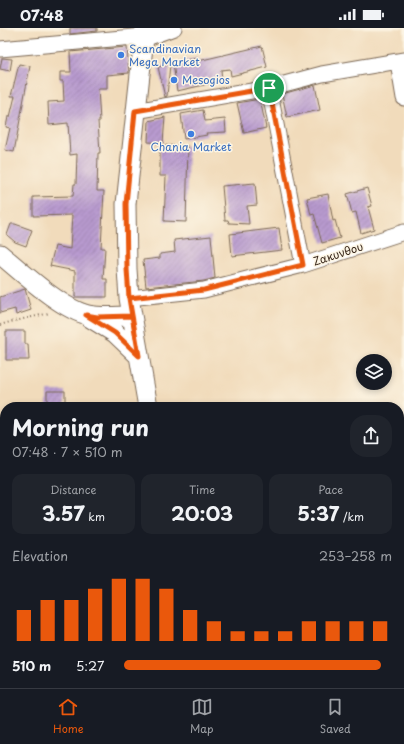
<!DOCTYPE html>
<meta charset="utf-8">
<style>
:root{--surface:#171b24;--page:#20242c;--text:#f1f3f6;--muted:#9ea1a6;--line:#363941;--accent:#ea580c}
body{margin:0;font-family:"Playpen Sans",sans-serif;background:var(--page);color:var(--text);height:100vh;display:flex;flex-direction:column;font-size:15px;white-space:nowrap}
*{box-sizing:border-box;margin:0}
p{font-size:13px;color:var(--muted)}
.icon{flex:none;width:22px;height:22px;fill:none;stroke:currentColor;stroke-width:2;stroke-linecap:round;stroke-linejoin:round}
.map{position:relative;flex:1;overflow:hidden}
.panel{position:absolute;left:0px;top:374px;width:404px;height:286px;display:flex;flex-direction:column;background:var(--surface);border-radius:16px 16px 0 0;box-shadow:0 2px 6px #0003}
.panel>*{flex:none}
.buttons{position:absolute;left:356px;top:326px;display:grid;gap:8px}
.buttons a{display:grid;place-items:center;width:36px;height:36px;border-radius:50%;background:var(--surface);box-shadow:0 2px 6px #0003;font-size:20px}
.pin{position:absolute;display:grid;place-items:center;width:34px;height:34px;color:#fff;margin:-17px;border:2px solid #fff;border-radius:50%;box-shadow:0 1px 4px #0007}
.round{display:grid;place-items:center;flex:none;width:42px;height:42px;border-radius:16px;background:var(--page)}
.headline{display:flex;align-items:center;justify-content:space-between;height:68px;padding:0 12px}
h1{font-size:22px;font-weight:700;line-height:30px}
.metrics{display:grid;grid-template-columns:repeat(3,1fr);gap:6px;height:68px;padding:4px 12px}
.metrics div{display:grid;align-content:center;border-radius:10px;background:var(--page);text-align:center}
.metrics b{font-size:20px;font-weight:700}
.metrics small{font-size:11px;font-weight:400}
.metrics p{font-size:11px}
.chart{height:112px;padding:8px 12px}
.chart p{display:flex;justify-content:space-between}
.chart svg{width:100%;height:72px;margin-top:4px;stroke:var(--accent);stroke-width:6}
ul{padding:0 12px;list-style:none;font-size:13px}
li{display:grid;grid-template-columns:64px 48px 1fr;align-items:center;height:30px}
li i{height:10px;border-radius:5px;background:var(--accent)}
.status{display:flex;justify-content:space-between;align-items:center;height:28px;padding:0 20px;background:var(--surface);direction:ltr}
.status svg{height:11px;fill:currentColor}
.tab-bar{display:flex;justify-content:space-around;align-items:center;height:56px;border-top:1px solid var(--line);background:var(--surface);font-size:11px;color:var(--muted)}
.tab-bar a{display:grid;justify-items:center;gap:2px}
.tab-bar .on{color:var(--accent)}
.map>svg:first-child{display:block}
</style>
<div class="status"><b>07:48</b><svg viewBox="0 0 49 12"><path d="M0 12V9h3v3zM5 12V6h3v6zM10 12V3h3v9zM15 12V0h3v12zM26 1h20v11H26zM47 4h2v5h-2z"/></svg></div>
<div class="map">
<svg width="404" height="660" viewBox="0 0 404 660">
<defs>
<pattern id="building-hatch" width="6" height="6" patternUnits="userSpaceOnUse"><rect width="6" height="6" fill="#b89acf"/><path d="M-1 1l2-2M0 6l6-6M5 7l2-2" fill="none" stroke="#977ea7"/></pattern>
</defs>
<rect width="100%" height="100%" fill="#fcf5e5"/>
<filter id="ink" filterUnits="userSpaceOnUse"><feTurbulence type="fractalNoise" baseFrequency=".025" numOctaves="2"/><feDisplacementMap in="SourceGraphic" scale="8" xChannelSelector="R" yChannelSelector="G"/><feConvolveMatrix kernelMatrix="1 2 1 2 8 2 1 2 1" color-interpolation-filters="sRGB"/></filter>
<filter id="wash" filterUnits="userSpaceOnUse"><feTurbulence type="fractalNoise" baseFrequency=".012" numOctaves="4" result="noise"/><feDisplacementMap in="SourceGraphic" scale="16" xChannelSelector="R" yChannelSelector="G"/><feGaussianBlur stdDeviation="0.9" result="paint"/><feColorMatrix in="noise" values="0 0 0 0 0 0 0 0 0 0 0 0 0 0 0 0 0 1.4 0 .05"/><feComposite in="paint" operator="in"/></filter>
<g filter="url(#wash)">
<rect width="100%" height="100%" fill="#f1dbbb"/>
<g id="blocks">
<path fill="url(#building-hatch)" d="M70,0H97V3L70,6Z
M262,18L267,39L231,48L230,41L221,42L222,53L177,63L173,35L197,30L198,33Z
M127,19L129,45L107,47V61H98L100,93H98L100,125H98L97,163H104L101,220H105L103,251H107V269H75V243L50,238L55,218L70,221L72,187L33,188V169L73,168L74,156H76L77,126L70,127L68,95L49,97L48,74L64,73L63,53H60V44H71L70,24Z
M2,30L12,31L10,43L0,41Z
M19,36L30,38L14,124L5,122L10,100L6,99L8,89H10L15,68H11Z
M170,36L167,68L165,69L158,39Z
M315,57L320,82L287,89L282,66Z
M260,71L266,100L244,105L237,75Z
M203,82L205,93L225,91L226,104L206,105L207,107L184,111L181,86Z
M165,89L163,115L148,114L149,93Z
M160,117L188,118L186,194L164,193L166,148H160Z
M255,155L257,177L247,178L249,196L229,195L228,192H225L222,158Z
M367,160L372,178L368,179L374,201L361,205L356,184L352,185L347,166Z
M328,166L333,193L335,192L340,210L322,215L314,186L311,187L307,170Z
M11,196H15L32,202L26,218L15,214L7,207Z
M279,200L282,222L232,228L230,206Z
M211,208L215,250L204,253L146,259L143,232L160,230V226L175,224L174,212Z
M25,261L31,282L16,287L15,281L0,285V269Z
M6,303H25V316H28L29,332H6Z
M47,363H65V379H47Z"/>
</g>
</g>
<g filter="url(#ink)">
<use href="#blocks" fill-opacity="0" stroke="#7b6855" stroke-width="1"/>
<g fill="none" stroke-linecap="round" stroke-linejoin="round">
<defs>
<path id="minor" d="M144,11L174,0
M0,21L145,8
M398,34L404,70
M269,60L303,237
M135,83L269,60L322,46L404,32
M129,270L204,262L303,237L404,204
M399,442L404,453
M399,550L404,548
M399,575L404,584
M0,588L5,587"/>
<path id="major" d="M145,0L126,176L127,241L129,270L148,379
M0,226C23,245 61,281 88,287C102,290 117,288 132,288
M89,289L115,305L139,328
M221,655L222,660"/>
</defs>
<use href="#minor" stroke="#7b6855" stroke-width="17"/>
<use href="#major" stroke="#7b6855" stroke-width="21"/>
<path stroke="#7b6855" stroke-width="2" stroke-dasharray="1 3" stroke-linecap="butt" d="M0,297L10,294L50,285"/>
<use href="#minor" stroke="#fff" stroke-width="15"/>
<use href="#major" stroke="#fff" stroke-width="19"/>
</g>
</g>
<g fill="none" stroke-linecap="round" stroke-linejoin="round" filter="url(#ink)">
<defs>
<path id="route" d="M269,60L135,83L126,176L127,241L129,270L139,328L115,305L86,287L97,289L132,288L129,270L204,262L303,237L269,60"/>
</defs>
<use href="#route" stroke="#fff" stroke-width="8"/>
<use href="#route" stroke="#ea580c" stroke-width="5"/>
</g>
<g fill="#3f7fe0" stroke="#fcf5e5" stroke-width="1.5">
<circle cx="121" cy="27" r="4"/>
<circle cx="174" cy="52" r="4"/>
<circle cx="191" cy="106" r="4"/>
</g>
<g text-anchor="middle" stroke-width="3" stroke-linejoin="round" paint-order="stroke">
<g font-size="11" fill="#366cbe" stroke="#fcf5e5" text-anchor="start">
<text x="129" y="25">Scandinavian<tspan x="129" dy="13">Mega Market</tspan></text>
<text x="182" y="56">Mesogios</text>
<text x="191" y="123" text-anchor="middle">Chania Market</text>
</g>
<g font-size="11" fill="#3b2a1e" stroke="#fcf5e5">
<text transform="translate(338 226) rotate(-18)" y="4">Ζακυνθου</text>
</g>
</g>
</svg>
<div class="buttons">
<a><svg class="icon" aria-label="layers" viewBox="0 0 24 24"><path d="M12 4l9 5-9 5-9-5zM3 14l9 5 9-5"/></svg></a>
</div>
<div class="pin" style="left:269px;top:60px;background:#1e9e55"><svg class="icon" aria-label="arrive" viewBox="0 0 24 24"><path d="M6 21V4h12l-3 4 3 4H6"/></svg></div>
<section class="panel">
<div class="headline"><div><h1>Morning run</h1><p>07:48 · 7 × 510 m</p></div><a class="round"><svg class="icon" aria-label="share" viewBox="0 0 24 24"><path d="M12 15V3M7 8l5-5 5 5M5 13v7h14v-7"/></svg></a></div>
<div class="metrics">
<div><p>Distance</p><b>3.57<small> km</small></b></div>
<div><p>Time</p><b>20:03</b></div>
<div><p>Pace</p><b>5:37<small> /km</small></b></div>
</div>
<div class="chart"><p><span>Elevation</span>253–258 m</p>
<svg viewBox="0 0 160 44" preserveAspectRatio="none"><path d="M5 44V25M15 44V19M25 44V19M35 44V12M45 44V6M55 44V6M65 44V12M75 44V25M85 44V32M95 44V38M105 44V38M115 44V38M125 44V32M135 44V32M145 44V32M155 44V32"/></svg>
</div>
<ul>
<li><b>510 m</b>5:27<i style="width:96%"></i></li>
</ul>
</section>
</div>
<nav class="tab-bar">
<a class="on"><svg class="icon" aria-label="home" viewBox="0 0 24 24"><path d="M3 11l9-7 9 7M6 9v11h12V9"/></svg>Home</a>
<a><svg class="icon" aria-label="map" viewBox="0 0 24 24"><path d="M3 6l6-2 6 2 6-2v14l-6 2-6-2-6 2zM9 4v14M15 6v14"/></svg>Map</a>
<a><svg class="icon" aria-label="saved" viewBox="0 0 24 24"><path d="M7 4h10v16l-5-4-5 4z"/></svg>Saved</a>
</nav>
